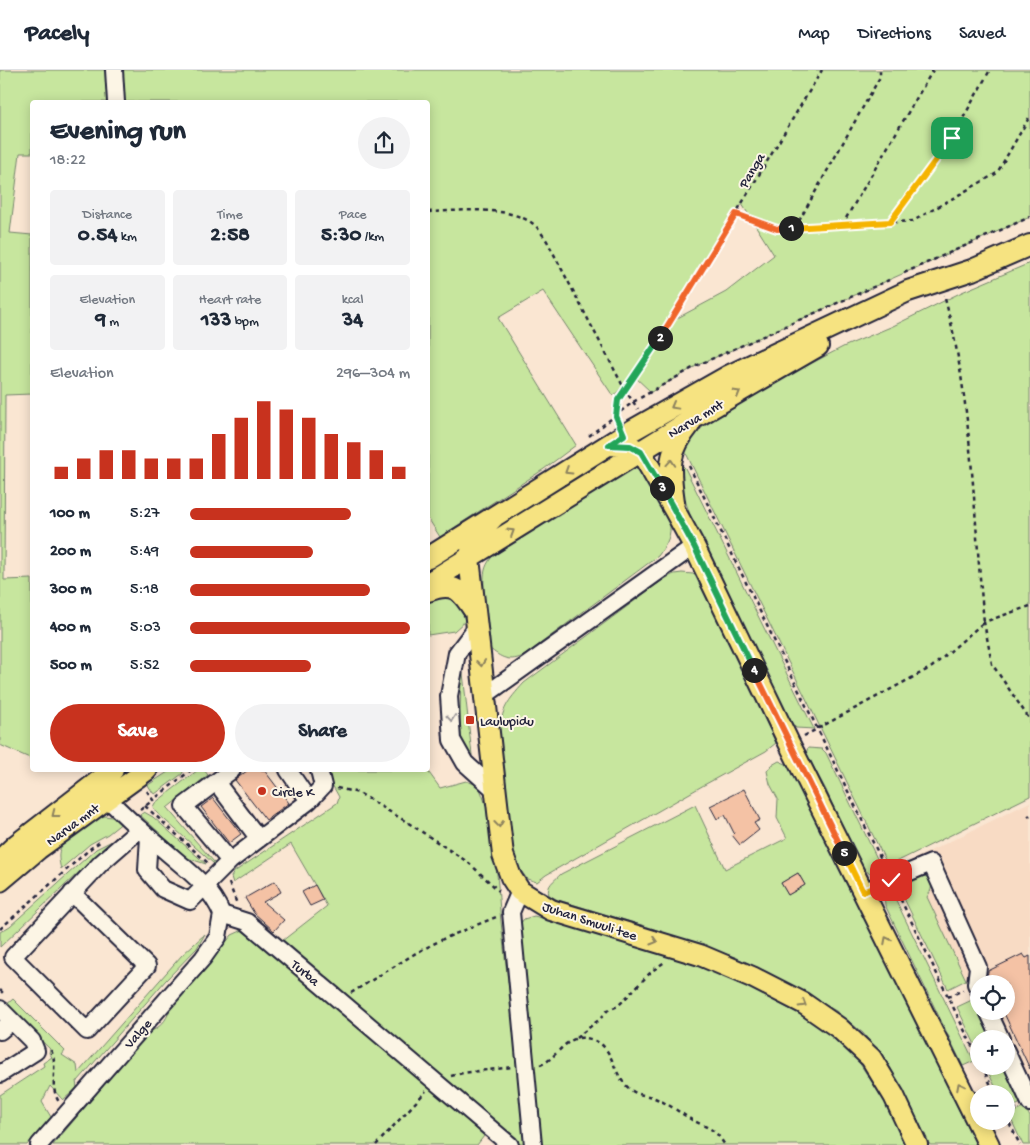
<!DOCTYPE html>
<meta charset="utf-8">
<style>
:root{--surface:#fff;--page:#f2f2f3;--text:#1f2937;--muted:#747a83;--line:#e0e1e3;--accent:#c8321e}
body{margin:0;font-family:"Gochi Hand",sans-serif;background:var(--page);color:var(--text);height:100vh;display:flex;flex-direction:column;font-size:19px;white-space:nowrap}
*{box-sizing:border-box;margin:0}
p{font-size:16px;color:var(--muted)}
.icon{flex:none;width:28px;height:28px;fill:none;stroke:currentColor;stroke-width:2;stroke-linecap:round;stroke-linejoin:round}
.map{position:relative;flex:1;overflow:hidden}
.panel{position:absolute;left:30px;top:30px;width:400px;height:672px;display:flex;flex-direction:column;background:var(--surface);border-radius:5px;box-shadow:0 2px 12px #0003}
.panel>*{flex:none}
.fabs{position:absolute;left:970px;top:905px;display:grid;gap:10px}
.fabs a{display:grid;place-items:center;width:45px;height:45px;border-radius:50%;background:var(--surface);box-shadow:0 2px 12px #0003;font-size:25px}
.pin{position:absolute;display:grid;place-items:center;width:42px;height:42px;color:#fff;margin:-21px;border-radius:10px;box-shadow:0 2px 8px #0006}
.km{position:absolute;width:25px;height:25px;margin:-12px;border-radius:50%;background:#222;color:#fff;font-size:14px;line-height:25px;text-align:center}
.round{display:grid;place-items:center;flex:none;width:52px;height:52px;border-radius:26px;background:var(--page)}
.headline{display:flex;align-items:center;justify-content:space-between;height:85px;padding:0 20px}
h1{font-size:28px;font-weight:800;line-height:38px}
.metrics{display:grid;grid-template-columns:repeat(3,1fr);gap:8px;height:85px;padding:5px 20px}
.metrics div{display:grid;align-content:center;border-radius:5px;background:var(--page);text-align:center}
.metrics b{font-size:21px;font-weight:800}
.metrics small{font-size:14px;font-weight:400}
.metrics p{font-size:14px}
.chart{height:140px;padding:10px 20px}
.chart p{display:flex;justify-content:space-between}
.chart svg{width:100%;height:90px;margin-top:5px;stroke:var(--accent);stroke-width:6}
.button{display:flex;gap:10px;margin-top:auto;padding:10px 20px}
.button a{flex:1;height:58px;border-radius:30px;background:var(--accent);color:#fff;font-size:20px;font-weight:800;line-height:58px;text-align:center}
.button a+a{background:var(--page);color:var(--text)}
ul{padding:0 20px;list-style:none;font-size:16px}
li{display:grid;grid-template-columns:80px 60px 1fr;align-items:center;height:38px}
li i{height:12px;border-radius:6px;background:var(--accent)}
header{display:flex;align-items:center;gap:30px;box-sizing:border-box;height:70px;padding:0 25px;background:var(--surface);border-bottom:1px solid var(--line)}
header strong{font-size:24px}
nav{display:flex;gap:28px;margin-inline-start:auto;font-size:18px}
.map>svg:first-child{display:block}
</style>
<header>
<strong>Pacely</strong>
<nav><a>Map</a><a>Directions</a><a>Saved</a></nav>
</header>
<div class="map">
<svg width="1030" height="1075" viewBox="0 0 1030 1075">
<rect width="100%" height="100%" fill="#fae6d2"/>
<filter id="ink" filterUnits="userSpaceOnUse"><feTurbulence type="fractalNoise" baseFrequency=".02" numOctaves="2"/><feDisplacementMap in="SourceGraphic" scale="10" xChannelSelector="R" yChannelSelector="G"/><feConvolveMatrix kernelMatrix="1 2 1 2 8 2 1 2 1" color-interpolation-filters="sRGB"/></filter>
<g filter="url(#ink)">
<path fill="#f8dbc4" d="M1030,732V1047L1006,996V969L980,941H1006V914H979V938L910,791Z"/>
<path fill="#c7e69e" stroke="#74846c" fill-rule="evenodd" d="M0,0H1030V147L698,295L651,322L635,307L613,326L543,221L498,248L576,375L544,399L440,467L428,448V32H32V83H20L10,163L32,165V324L5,325L4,510L32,509V689L0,675ZM742,134L774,185L726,222L670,252Z
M1030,193V726L888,796L683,377L690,368L704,356L785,307L843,277L893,256L962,222Z
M680,393L685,398L814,659L796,658L789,650L690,445L679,411Z
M630,398L637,399C646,409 668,444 670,457C671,468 664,478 658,486L525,585C510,593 501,588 489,578C488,560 481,515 485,500C487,492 492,487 497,480Z
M682,503L693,504L699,508L776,673L766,681L704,715L546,805L537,812L527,809L519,798L510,778L499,664C502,638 507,632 524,613L664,509L674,504Z
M448,526C460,530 462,540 465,551L454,561L428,565V530L437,527Z
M461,601L463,603L472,685L471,689L462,678L460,651Z
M808,678L822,679L826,683L884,803L880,805L870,804L859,795L826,720L806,683Z
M779,691L786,694L792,698L976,1075H930L912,1038L890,997L863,963L836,941L769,903L737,888L648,857L558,830L549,825C546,815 554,811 561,804L695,735L725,799L787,768L777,748L778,729L770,714L767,701L772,695ZM798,803L805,815L788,825L781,813Z
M171,700H184L182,704L155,724L153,723L148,715Z
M198,700H204L208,705L167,738L214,792V794L156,742L153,737L155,733Z
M324,700H427L440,718L466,711L478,715C496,750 497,812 501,852C509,925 520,998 526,1071L523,1074H514L331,918L282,871L327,836L291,774L233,813L231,807L234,802L337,733L339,727Z
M144,742L153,747L206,794L187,788L140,745Z
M105,746L118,748L123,752L108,764L90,774L61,799C59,792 58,785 60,779C64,768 93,748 105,746Z
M122,762L125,765L117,773L100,782L0,877V862L10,856L96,779L112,771Z
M919,805L927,807C934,813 932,820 927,827L966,910L948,919L897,814Z
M890,818L974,991L963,996L885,835L884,824Z
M534,846L612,866L722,903L812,951L831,964L855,986L886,1034L908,1075H541L529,966L520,854L524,849Z
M243,860L250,863L439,1025L484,1066L477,1075H53L148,963C160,957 166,952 170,939L232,865Z
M205,864L197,878L166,910L78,1011H76L77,1018L63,1030L50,1016L42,1032L51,1047L27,1075H0V1025L44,996L43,993L52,987L49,983L50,979L5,936L13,929L65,981L62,985L77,995L78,1003L182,885Z
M974,929L993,969H979V983L957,937Z
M985,996H1006L1023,1032L1007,1040L1006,1024H999Z
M1025,1037L1030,1047V1075H1023L1009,1045Z"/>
<path fill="#f4c2a5" stroke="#22223b" d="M248,700H264L289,733L266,750L235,710Z
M744,719L760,750L754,753L759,760L740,775L732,765L734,763L725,745L717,749L710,736Z
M213,728L241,764L229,773L201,737Z
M798,803L805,815L788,825L781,813Z
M275,811L281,822L263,832L284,850L274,861L254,843L245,828Z
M315,815L323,830L310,836L302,822Z
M1023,884L1026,888L1030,886V999L1003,941H1006V914H990L987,908L988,901Z"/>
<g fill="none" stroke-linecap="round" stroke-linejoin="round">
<defs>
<path id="minor" d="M114,0L116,32
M478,555L457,583L449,626L452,670L465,693L495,720
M484,626L694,476
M216,712L259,769
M100,721C120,742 141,761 163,779C187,800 209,814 222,844
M309,731L323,716L319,700
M149,767L147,800L163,819L190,831L230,791L184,736L232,700
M230,791L309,731L288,700
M520,821L511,842L533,1075
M863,822L931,793L978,897L976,914L979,920
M72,823L147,896L87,961L13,887L101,793L140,759
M222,844L247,852L510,1075
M0,939L32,971L36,981L0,1004
M988,941L1001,969
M0,961L12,951
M1006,981L1030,1033
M39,1075L203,888L218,867L222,844"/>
<path id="major" d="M609,375L630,376L641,382L675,441L694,476L789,673L989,1075
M674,432C669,396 667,383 690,354
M494,447C480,461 475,468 469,488L503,785L511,807L520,821L551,840L700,885L752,907L803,933L839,958L871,988L894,1026L917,1075
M428,488L624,365L730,305L908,221L972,200L1030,175
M428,513L694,348L818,276
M428,521C455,510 462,522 475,542
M0,790L16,775L113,700
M0,811L38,779L147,700"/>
</defs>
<use href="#minor" stroke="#22223b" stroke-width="20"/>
<use href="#major" stroke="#22223b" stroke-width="24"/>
<path stroke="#22223b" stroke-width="2.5" stroke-dasharray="4 4" stroke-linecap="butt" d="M428,142C457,141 506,135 532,153C538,157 542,164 547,171L625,320L638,339
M736,144L777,159L913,151L997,103L1030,46
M890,152L952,68L990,0
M842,155L933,0
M795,158L880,7V0
M904,203L1030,147
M616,345L618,330L670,253L822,0
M589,366L633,332L698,295L889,210
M689,396L885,797
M1030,536L984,552L992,594L1030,650
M804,666L932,597L984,552C973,444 973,330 944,225
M337,718L359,723L410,754L469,793L499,821
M147,721L153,730L191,700
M145,736L209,794
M140,740L153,730
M1028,747L1030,745
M229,813L237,834
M897,822L979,990
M0,859L91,778L101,771
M0,920L5,925
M351,923L416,883L443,869L496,847
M948,927L963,920
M576,968L600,949L608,940L618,936L652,901L666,891
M51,980C59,997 48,1014 59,1032
M540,995C556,990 565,965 585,968C618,972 608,1006 634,1022C639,1025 646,1025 652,1027C666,1032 679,1042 692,1050C700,1054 709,1057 716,1063C719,1066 722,1071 725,1075
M982,996L995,1024
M451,1006L463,1003L512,997
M1006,1043L1017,1038
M1006,1046L1020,1075
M376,1075L426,1021"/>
<use href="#minor" stroke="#fcf5e5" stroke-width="16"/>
<use href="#major" stroke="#f6e381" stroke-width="20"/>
</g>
<defs><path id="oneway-chevron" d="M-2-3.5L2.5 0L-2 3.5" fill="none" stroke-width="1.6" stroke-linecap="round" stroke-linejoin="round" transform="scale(1.25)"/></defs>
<g stroke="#8c825e">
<use href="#oneway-chevron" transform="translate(737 323) rotate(-30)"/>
<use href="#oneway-chevron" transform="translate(674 336) rotate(151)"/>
<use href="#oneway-chevron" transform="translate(671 393) rotate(-86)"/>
<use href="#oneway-chevron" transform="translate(568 401) rotate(148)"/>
<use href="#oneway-chevron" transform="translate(511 462) rotate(-32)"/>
<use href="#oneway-chevron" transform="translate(481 593) rotate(84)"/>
<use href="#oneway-chevron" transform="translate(55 744) rotate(142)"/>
<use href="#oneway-chevron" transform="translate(499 754) rotate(83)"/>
<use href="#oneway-chevron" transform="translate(887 870) rotate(-117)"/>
<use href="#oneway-chevron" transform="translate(654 871) rotate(17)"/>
<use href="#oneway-chevron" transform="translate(803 934) rotate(31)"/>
<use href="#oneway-chevron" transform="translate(960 1016) rotate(-117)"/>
</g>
<use stroke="#9a9698" href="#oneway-chevron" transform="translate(451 648) rotate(85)"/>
</g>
<g fill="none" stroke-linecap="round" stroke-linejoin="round" filter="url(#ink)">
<defs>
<path id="split-1" d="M791,158L890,152L952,68"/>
<path id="split-2" d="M660,268L736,144L777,159L791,158"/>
<path id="split-3" d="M660,268L618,330L616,346L624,365L609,375L630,376L641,382L662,418"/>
<path id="split-4" d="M662,418L694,476L754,600"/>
<path id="split-5" d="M754,600L844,783"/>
<path id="split-6" d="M844,783L863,822L891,810"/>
</defs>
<use href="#split-1" stroke="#fff" stroke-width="10"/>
<use href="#split-2" stroke="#fff" stroke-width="10"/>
<use href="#split-3" stroke="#fff" stroke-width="10"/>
<use href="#split-4" stroke="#fff" stroke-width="10"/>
<use href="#split-5" stroke="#fff" stroke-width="10"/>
<use href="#split-6" stroke="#fff" stroke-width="10"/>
<use href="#split-1" stroke="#f5b400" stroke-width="6"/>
<use href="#split-2" stroke="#f0652b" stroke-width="6"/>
<use href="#split-3" stroke="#22a559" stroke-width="6"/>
<use href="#split-4" stroke="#22a559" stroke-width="6"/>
<use href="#split-5" stroke="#f0652b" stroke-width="6"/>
<use href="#split-6" stroke="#f5b400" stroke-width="6"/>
</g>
<g fill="#c8321e" stroke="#fcf5e5" stroke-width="2">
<rect x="465" y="645" width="10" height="10" rx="2.5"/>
<circle cx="262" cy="721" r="5"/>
</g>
<g text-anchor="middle" stroke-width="4" stroke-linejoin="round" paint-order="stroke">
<g font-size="14" fill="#22223b" stroke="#fcf5e5">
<text transform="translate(751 100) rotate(-59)" y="5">Panga</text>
<text transform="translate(695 348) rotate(-31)" y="5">Narva mnt</text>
<text transform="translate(72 754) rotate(-36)" y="5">Narva mnt</text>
<text transform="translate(590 850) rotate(18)" y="5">Juhan Smuuli tee</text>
<text transform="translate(306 902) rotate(40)" y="5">Turba</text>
<text transform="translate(137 963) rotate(-49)" y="5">Valge</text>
</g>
<g font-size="14" fill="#22223b" stroke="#fcf5e5" text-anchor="start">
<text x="480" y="655">Laulupidu</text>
<text x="272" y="726">Circle K</text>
</g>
</g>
</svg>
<div class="fabs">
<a><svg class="icon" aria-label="locate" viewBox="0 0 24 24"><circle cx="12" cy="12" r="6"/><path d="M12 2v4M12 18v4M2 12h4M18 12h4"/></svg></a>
<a>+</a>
<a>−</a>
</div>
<div class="pin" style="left:952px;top:68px;background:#1e9e55"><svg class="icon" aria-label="arrive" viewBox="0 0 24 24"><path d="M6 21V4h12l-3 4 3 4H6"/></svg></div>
<div class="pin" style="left:891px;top:810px;background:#d93025"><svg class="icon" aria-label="check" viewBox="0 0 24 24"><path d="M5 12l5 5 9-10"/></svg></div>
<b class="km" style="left:791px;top:158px">1</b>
<b class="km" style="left:660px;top:268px">2</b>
<b class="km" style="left:662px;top:418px">3</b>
<b class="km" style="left:754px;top:600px">4</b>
<b class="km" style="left:844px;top:783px">5</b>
<section class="panel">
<div class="headline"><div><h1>Evening run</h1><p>18:22</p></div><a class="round"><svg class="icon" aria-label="share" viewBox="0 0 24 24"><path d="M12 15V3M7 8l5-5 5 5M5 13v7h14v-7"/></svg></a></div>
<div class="metrics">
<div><p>Distance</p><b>0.54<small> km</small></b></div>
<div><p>Time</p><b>2:58</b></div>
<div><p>Pace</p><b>5:30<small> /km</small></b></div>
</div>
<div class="metrics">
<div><p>Elevation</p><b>9<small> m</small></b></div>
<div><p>Heart rate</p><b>133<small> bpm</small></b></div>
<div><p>kcal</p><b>34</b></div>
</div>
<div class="chart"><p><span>Elevation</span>296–304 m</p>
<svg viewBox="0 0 160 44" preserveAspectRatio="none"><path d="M5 44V38M15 44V34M25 44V30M35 44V30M45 44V34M55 44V34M65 44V34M75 44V22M85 44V14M95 44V6M105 44V10M115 44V14M125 44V22M135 44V26M145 44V30M155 44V38"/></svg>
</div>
<ul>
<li><b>100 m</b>5:27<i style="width:73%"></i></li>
<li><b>200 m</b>5:49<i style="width:56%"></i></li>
<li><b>300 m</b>5:18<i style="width:82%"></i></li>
<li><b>400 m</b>5:03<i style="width:100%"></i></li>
<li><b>500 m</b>5:52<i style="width:55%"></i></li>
</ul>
<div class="button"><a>Save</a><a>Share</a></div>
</section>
</div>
